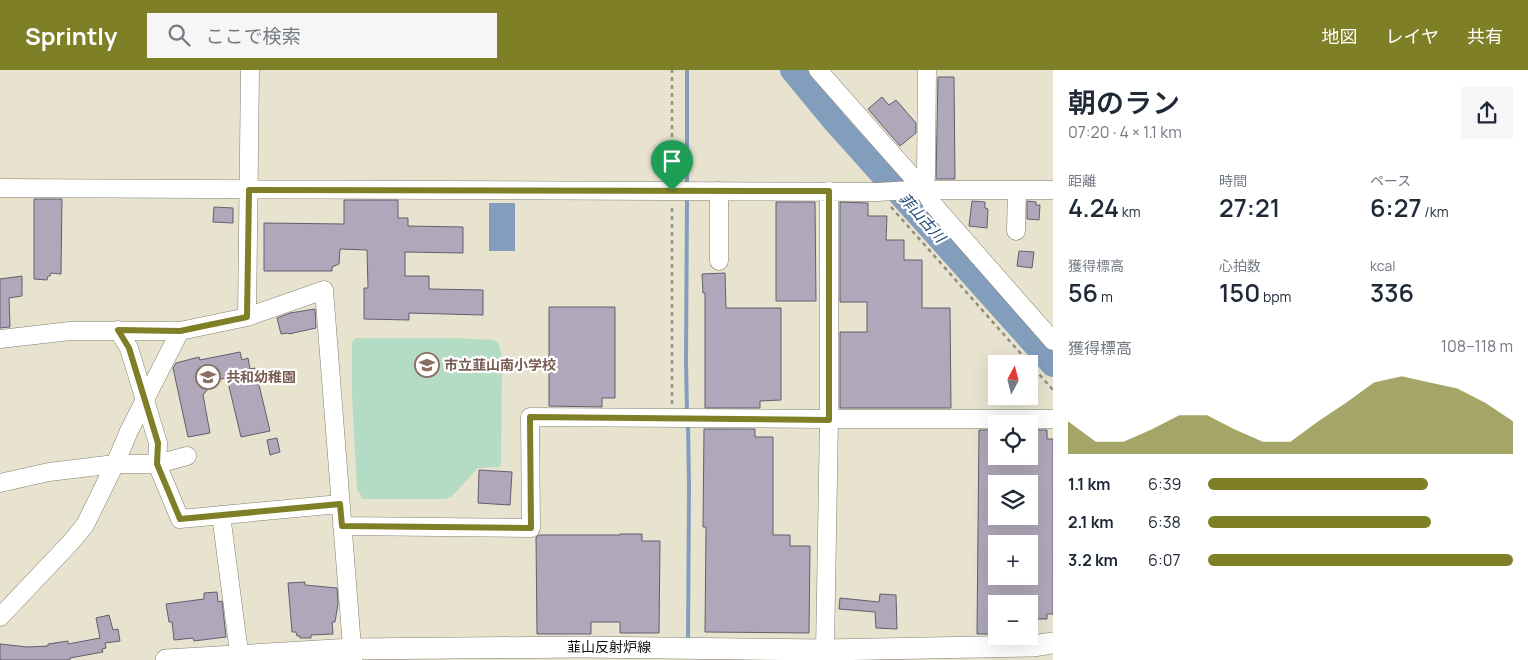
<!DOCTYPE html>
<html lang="ja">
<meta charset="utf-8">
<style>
:root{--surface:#fff;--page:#f6f6f7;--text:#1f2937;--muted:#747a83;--accent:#7f7f27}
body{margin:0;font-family:Manrope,"Noto Sans JP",sans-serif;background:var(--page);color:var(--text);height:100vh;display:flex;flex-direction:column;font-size:19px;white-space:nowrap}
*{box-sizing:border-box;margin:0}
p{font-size:16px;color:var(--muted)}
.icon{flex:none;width:28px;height:28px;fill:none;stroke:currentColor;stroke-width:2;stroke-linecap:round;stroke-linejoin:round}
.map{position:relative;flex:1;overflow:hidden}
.panel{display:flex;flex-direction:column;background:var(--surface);width:475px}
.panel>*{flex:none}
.needle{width:32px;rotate:7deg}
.controls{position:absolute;left:988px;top:285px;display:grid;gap:10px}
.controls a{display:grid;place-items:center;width:50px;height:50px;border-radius:0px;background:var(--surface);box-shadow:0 5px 20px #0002;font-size:25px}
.pin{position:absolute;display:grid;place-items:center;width:42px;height:42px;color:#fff;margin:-51px -21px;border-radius:50% 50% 50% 0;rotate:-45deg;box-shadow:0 0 5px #0007}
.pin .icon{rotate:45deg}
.round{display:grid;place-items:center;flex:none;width:52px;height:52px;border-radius:0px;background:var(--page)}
.head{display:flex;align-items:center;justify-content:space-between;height:85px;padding:0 15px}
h1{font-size:28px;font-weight:600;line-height:38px}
.stats{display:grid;grid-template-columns:repeat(3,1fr);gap:8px;height:85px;padding:5px 15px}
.stats div{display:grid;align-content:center}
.stats b{font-size:25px;font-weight:600}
.stats small{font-size:14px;font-weight:400}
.stats p{font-size:14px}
.chart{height:140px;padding:10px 15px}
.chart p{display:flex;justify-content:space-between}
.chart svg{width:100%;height:90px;margin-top:5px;fill:var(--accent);opacity:.7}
ul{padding:0 15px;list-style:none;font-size:16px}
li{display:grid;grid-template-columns:80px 60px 1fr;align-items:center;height:38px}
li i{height:12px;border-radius:6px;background:var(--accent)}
header{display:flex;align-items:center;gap:30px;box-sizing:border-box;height:70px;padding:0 25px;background:var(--accent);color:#fff}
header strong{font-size:24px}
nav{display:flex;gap:28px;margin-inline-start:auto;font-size:18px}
.search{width:350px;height:45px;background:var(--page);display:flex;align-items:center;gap:12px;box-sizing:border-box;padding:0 18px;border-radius:0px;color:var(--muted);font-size:19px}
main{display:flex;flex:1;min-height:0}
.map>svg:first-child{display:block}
</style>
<header>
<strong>Sprintly</strong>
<div class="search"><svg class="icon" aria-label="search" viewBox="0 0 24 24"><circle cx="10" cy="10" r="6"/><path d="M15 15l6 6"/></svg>ここで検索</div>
<nav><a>地図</a><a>レイヤ</a><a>共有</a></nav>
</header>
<main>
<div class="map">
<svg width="1053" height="590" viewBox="0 0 1053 590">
<rect width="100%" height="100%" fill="#e7e3cf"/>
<path fill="#b4dcc5" d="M355,268H453L493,270L498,272L502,287L501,394L499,397L478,398L451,427L445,429H363L357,420L352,326V272Z"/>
<path fill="#839ebd" d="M489,133H515V181H489Z"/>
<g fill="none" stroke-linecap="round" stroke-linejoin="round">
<path stroke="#839ebd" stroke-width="4" d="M687,115V0
M687,125L686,291L687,343
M688,573L689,416L688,352"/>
<path stroke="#839ebd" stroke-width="24" d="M792,0L835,52L1053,295"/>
</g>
<path fill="#aea8ba" stroke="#635e6e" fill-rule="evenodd" d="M938,7H954L955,109H936Z
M882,27L889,35L896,30L916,53V63L900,76L868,39Z
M34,129H62L61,204L51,203L50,206H48L47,210L34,209Z
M344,130H398V148H408V156L463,157V183L405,182V206H429V219L483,220V245L409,243V250L364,249V218H368L367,180L340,179L339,194L332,197V201H264V153L344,154Z
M972,131L985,132V138L988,139L987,158L969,156Z
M1027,131L1036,132V135H1040L1039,150L1027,149Z
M776,132H815L816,231H776Z
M840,132L868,133V146H887L886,170H904V190H922V238H950L951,338H840V262H867V232H840Z
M214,137L233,138V153L213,152Z
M1019,181L1034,182L1032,198L1017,196Z
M725,203L726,238H781V330L760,331V338H705V223H703L702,204Z
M22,206V226L9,228L10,257L0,258V209Z
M549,237H615V328H602V337L549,336Z
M315,239L316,258L289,264L288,263L281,264L277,248L290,243Z
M240,282L242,290L248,288L250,299L255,298L270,361L241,367L227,308L209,311L208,319L203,325L210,363L188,367L173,298L176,293L199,287L200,290Z
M704,359H755V367H773V465H790V476H810L809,563L705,562L706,457H703Z
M979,360H996V386H1029V360H1047V369H1053V544H1047V549H1029V534H996V564H977ZM996,414H1029V446H996ZM996,474H1029V506H996Z
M277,368L280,382L270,385L267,370Z
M479,400L512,402L510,435L478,433Z
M620,464H642V471H660L659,563H620V552H591V564H537L536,467L539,465H620Z
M305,512V515L337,518L338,534L335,552H332L333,564L311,565V568H300V566H297L296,562H292L288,513Z
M217,522L218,532L222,531L226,567L194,571L193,568L174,570L172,552H169L166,534L204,529V523Z
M880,524L896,525L897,559L876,558L875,542L839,539L840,528L879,532Z
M109,545L113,560L118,559L120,571L105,573L106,578L102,579L103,582L70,588V590H0V574L28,577L48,576V574L68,571V574L100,568L96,548Z"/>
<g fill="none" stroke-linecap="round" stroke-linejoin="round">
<defs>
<path id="minor" d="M818,0L924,120L931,132L1053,271
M0,118L878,122L911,120H1053
M924,120L926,106L927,0
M1016,161L1017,120
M719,191V121
M247,247L250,0
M118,260L129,278L158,373L157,394L180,449L340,434
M0,269L70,261H180L247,247L324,220L353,590
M0,413L49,402L115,394H157L187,386
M221,445L240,590
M342,456L531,458L530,347L829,349H1053
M0,547L72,471L85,455L115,394L129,361L180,261
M825,580L829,349V121"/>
<path id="major" d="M166,590L352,579L581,577L825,580L1033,576L1053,573"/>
</defs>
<use href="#minor" stroke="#84806f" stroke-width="19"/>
<use href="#major" stroke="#84806f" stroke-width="22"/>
<path stroke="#918e7f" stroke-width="2.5" stroke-dasharray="4 4" stroke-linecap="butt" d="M672,107V0
M891,137L1053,320
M672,334V135"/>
<use href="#minor" stroke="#fff" stroke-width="18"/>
<use href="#major" stroke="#fff" stroke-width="21"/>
</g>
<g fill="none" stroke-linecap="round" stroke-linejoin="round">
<defs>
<path id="route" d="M249,120L829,121V350L530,347L531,458L342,456L340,434L180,449L157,394L158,373L129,278L118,260L180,261L247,247Z"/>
</defs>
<use href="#route" stroke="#fff" stroke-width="10"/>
<use href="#route" stroke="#7f7f27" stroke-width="6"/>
</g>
<defs>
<symbol id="school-ring" viewBox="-11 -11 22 22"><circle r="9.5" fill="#fff" stroke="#8d6e63" stroke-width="1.5"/><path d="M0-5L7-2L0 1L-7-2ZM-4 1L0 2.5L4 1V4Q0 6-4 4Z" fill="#8d6e63"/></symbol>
</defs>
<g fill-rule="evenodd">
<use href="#school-ring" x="413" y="281" width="28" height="28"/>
<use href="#school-ring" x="194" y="293" width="28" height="28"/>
</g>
<g text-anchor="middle" stroke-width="4.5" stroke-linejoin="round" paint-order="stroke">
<g font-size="14" font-weight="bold" fill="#785e54" stroke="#fff" text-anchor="start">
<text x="444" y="300">市立韮山南小学校</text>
<text x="226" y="312">共和幼稚園</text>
</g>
<g font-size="14" fill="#100e08" stroke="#fff">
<text x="609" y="582">韮山反射炉線</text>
</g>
<g font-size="15" font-style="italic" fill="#234a75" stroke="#fff">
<text transform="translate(922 148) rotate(48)" y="5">菲山古川</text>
</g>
</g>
</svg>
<div class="controls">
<a><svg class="needle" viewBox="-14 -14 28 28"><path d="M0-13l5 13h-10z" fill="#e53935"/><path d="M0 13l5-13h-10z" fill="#747a83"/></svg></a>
<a><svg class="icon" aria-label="locate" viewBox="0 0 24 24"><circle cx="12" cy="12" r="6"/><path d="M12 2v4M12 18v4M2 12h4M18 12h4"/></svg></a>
<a><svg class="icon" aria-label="layers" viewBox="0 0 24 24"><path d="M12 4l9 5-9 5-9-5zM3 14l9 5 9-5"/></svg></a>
<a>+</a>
<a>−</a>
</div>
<div class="pin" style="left:672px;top:121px;background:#1e9e55"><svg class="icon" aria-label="arrive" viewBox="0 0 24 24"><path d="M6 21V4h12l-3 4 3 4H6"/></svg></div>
</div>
<section class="panel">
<div class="head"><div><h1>朝のラン</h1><p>07:20 · 4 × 1.1 km</p></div><a class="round"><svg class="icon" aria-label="share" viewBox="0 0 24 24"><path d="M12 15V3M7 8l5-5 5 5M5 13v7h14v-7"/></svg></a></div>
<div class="stats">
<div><p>距離</p><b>4.24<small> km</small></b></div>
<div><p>時間</p><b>27:21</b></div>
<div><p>ペース</p><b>6:27<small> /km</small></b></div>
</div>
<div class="stats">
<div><p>獲得標高</p><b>56<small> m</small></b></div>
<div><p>心拍数</p><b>150<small> bpm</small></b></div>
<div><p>kcal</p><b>336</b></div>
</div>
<div class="chart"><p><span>獲得標高</span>108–118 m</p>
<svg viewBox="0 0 160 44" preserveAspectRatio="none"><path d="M0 44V28L10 38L20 38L30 32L40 25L50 25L60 32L70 38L80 38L90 28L100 19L110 9L120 6L130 9L140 12L150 19L160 28V44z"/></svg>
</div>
<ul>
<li><b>1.1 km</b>6:39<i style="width:72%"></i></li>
<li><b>2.1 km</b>6:38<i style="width:73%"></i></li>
<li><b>3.2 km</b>6:07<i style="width:100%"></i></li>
</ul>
</section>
</main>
